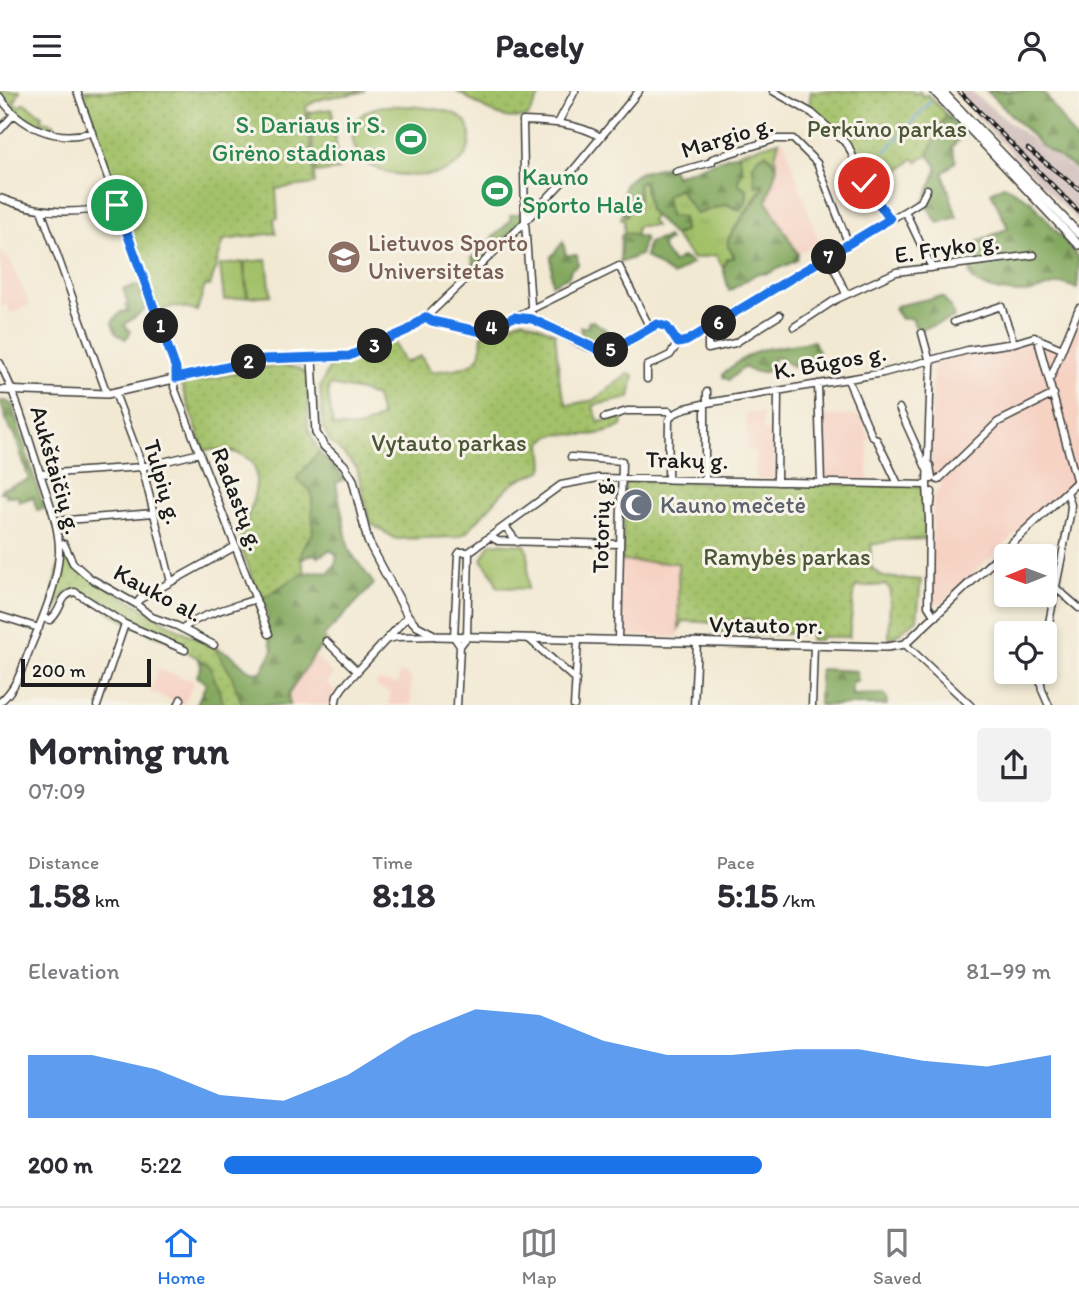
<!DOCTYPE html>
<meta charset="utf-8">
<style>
:root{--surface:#fff;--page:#f2f2f3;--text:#2b2b33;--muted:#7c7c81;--line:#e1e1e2;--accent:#1a73e8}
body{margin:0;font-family:Itim,sans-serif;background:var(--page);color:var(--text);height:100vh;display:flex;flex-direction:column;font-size:26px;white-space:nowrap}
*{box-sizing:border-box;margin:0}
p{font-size:23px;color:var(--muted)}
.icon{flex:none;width:38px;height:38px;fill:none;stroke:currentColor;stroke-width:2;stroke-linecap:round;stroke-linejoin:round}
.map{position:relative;height:614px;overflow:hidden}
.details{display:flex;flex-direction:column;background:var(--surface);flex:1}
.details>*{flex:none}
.needle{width:46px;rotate:269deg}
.controls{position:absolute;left:994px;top:453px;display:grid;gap:14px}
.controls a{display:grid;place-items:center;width:63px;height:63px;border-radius:7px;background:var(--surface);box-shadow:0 4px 10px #0003;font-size:35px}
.scale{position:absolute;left:21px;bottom:18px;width:130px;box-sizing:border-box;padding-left:7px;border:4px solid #1c1c1c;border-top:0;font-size:19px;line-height:24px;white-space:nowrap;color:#1c1c1c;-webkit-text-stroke:5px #f7f3e8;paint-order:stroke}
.pin{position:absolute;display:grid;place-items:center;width:60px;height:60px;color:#fff;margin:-30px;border:4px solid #fff;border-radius:50%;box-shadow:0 2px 7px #0007}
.km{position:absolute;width:35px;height:35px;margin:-18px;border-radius:50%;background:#222;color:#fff;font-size:19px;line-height:35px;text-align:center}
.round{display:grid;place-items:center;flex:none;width:74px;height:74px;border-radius:7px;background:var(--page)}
.overview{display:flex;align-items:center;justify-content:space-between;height:119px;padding:0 28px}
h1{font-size:38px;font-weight:700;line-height:52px}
.figures{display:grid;grid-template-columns:repeat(3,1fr);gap:10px;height:119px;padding:7px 28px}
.figures div{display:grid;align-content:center}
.figures b{font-size:35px;font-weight:700}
.figures small{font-size:19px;font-weight:400}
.figures p{font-size:19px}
.chart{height:196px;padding:14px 28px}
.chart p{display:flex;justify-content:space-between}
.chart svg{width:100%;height:126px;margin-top:7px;fill:var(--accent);opacity:.7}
ul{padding:0 28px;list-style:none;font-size:23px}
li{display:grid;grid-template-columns:112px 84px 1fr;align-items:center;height:52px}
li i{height:18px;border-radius:9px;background:var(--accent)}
header{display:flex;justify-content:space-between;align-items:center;height:91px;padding:0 28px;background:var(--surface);font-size:32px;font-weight:700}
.tab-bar{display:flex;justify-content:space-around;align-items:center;height:98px;border-top:2px solid var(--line);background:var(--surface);font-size:19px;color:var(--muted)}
.tab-bar a{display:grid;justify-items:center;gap:4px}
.tab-bar .on{color:var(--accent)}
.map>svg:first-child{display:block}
</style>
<header><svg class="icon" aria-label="menu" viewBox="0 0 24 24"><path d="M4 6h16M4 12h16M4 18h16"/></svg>Pacely<svg class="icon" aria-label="person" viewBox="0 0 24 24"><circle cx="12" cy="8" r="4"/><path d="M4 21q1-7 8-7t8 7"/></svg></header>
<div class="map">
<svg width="1079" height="615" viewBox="0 0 1079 615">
<defs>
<pattern id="grass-tufts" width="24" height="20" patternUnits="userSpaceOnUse" patternTransform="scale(1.75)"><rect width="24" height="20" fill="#a3c169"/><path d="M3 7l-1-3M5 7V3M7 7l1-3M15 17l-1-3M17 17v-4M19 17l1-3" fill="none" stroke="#8ca55a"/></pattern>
<pattern id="forest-firs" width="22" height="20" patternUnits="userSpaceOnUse" patternTransform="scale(1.75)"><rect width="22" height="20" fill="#82a75d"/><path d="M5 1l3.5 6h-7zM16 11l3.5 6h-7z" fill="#6a874c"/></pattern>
<pattern id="park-dots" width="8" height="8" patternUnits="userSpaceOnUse" patternTransform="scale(1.75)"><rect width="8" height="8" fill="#a3c169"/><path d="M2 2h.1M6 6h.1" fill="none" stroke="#8ca55a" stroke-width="1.8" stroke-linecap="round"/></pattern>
</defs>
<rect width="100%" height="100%" fill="#f7f3e8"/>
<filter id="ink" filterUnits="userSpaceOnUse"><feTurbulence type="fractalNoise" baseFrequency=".0143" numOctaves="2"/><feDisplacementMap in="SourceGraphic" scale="14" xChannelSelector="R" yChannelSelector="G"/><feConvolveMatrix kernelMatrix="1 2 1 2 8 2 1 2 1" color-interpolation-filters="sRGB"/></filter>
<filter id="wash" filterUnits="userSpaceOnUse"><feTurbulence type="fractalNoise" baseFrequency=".00686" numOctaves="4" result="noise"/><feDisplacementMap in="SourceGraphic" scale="28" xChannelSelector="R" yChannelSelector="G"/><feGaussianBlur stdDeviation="1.57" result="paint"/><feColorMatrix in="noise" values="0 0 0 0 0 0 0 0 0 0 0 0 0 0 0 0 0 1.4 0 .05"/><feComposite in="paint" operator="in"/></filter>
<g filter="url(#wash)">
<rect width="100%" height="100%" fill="#f2e9d3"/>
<path fill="#f6d2c3" d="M779,50H784L819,151L798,163L767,110L777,76L775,66Z
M0,158L6,168L9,167L30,214L11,223L6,213L0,216Z
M1079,222V383L942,512L936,513L932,502L933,405L941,396L940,390L934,384L931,371L933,273L965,262L1035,248L1062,261Z
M746,322H763V340H774V388H756L755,360H747Z
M821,324L861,325L870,349L868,350V390L823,388Z
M621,470L678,472L679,546L620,545Z
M314,564L333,583L326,591L335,600L331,614H290L288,604Z
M158,578L194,590L184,614L150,601Z
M399,582L407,583L411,587V614H389L390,601L376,596L378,590L398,593Z"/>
<path fill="#d1bfbd" d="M952,0H970L1036,52L1079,83V132Z"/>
<path fill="url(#grass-tufts)" stroke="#606e42" stroke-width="2" d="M0,0H20L14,12L18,16L24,12L42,24L41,30L54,32L55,41C33,34 8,23 0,0Z
M779,50L775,66L777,76L770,65L753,74L756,95L764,93L728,148L734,168L727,167L723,177L716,164L693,168L673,144L679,143L669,125L666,105L680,97L696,123L727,113L735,118L738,88L743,80L738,62Z
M644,90L649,119L655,124L651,130L655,135H637L635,145L624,141V128H621L623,121L625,125L630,116L639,107L638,93Z
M491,452L525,454L528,461V498L497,496C494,479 487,481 482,468Z"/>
<path fill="url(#forest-firs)" stroke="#4f623c" stroke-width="2" d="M987,0H1043L1079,54V80L1041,54Z
M946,23L965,42L952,56L956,70L943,82L957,126L938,132L924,111L937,79V75L928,64Z
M738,62L743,80L738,88V92L747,99C747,108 747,114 740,119L727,113L696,123C690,113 683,107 679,97L666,105L669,125L683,126L684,140L673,144L649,119L644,90L638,93L639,108L637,113L630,116L627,125L623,121L624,93L638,82L671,74L675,85Z
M766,62L777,76L767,110L798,163L797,169L767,183L758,182L729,200L723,177L727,167H734V164L728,156V148L761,100L763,93L756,95L755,92L753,74L758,66Z
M1004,94L1031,110L1074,161L1079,169L1077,198C1073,196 1066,193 1062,193C1049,193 1037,202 1024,202C1004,202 947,195 980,165L975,152L1008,137L991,101Z
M522,122L523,130L474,176L472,166L510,130V124Z
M624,141L645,147L640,164L620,172L621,145Z
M667,146L669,149L661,155L673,172L682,166L692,172L673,185L645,165L648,152Z
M563,151L566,164H577L578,174L571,178L569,185L552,193L551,166Z
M143,193L150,215L124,234L130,240L129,244L125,248L116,242L112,231L121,221L128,219L126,215L128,213L123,198Z
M937,206H943L952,219L954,227L917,240L912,227L901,228L894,218L896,215Z
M593,230L623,250L610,258L581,248V236H588V231Z
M814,250L819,263L812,270L792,275L777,266L774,267L772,275L766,281H753L744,276L729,289L723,286V283L739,270L759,259Z
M0,310H6L12,314L44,418L37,419L33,406L19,411L18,405H6V402L1,401L3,397L29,389L14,341L10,340Z
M319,361L345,388L336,392L349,459L374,493L324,545L326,550L314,564L288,604L290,614L196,615L206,593L197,585L201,575L198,566L214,556C220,559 226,561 231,564C244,572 244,582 261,581L273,559L265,537L268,523L262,507C283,496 304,474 328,482L335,474L337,464L330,459L318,466L313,463L301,469L303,456L310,448L309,398L296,388Z
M820,578L857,580V591H852V604L883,603L887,607V614H819Z"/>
<path fill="url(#park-dots)" stroke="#606e42" stroke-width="2" fill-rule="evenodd" d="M79,0H365C347,6 321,3 306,16L315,93L276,98L278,127L274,128L276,142L224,149L210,195H205L197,220L175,215L158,220Z
M456,0H542L528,26C500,33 478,12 456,0Z
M811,0H912L916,3L919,0L924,6L927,3L946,23L928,64L917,71L914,67C899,79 889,94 869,90L851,53L809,16Z
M523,228L555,242L560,293L567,314L594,309L628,283L634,284L630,307L595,314L593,316L599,331L619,326L623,331L622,335C611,341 597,344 584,344C569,344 552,339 542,352L544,375L542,380L518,389L503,401L467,441L457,446L396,448L370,432L357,377L329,349L323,336L320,296L329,277L356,269L393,249L404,272L421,265L430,281C445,278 476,280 481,261C482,256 481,249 482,244ZM330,294L361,300L376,306L381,326L360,337L333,335L328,302Z
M265,276C280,275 302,271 308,288V337L319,361L296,388L309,398L312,403L313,442L303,455L301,467L305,481L262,507C258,499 240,460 240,452C240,444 246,433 248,426C264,377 260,357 204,359L181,294Z
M625,390L921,395L926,398L925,448L896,449L871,454V476L883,486L921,489L917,528L894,546L889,548L890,497L884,494L855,496L849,546H821L820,549H810V542L749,544V528L731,529L730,543L722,542L717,532L684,530L679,538L678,472L622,470Z
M62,460H65L73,475L176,537L214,556L231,583L242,614H224L210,575L175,553L124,530L79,500L74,499L66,501L54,522L50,524L49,523Z"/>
<path fill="#a3c169" stroke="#606e42" stroke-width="2" d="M420,16C442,18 473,20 470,51C469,58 466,65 461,70C442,90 396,87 373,76C352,67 343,34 367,20C381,12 404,15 420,16Z
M332,18L339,79L316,82L309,21Z
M267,169L271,204L248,206L244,171Z
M243,171L247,206L224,209L220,174Z"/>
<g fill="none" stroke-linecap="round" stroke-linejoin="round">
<path stroke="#70a0d9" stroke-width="2" d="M885,61L931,10"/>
</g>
</g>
<g filter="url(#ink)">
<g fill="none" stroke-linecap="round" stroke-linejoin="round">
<defs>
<path id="minor" d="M77,0L176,278L174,296L269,543
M773,0L812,22L848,54L864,92L890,128
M0,6C20,36 56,52 92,41
M558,32L575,0
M0,39L14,23
M676,81L712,71V68L775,48H793L817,72L849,154
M0,107C40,123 76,124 117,114
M41,119L107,303
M905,120L932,177
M829,166L846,203
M425,226L432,230L485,241L619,175L650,237L662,234L673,243L678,252L687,250L905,120L921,110L927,98
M516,226C549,228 574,257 606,261L650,237
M532,228L525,131L523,30C551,31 577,32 601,46
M954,231L1001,215L1014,252
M794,236L835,209L896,181L1034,164
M708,238V258L735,252L780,224
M922,242L931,275L927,394L929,429L928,515L935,526
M1039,253L1077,392
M312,268L335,267L359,263L420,232L516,140L570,83L639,0
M0,272C17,307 27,343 39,379C47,406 60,434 59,463C57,495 43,526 31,555C23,575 17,597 0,611
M647,288V275L670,264L678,252
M1050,288L1079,217
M848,289L872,345L877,349L898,393
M818,293L821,392
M707,301V312
M115,302L141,371L171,491
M899,317L927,379
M604,327L627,320H669L672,324L686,317L707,312L883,282L968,259L1014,252L1034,246L1062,258
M571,366L622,370L618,550
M930,374L932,388
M40,383L142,376L200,362
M668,388L669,329L672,324
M705,389V313
M938,389L998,331L1054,303
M777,391L778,300
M931,413L932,401
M55,430L154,422
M505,435L517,451
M491,446L498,450L620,453
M59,452L64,453L73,472L90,487L136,513L152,526L177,535L214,554
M469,461L561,394L598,387L927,394
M1056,497L1079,517
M136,513L140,508L236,455
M0,525L39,537
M43,527L50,529C62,521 59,503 75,501L125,533L185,559
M183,538C197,524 236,515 256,508
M389,548L397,546L436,545
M529,548L576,589
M326,550L357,580
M1045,552L1070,424L1071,414L1067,401
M905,553L971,615
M460,555L454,546L458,464L460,461H469
M1039,581L1042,599L1049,615
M97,615L125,533
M178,615L181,608
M335,615L337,605L343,596L408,525
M457,615L460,555L467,546L469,461
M574,615L578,549
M694,615L697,551
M812,615L814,554"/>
<path id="major" d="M934,0L1079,154
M942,0L1079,143
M0,299L107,303L258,269L312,268L316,342L324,355L344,374L353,389L368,450L408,525L417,535L436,545L887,556L905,553L1079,389"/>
</defs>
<use href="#minor" stroke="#3c3b37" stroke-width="9"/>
<use href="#major" stroke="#3c3b37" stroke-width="10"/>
<use href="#minor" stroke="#fff" stroke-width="6"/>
<use href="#major" stroke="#fff" stroke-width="7"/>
<defs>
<path id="rail" d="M959,0L1079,121
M1028,58L1079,98"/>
</defs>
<use href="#rail" stroke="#1c1c1c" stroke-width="4.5"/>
<use href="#rail" stroke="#f7f3e8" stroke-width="2" stroke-dasharray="5" stroke-linecap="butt"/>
</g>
</g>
<g fill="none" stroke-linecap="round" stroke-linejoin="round" filter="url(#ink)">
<defs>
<path id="route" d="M117,114L176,278V287L264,268L349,265L408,239L425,226L432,230L482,241L514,226L532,228L601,260L612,259L657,233L667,236L678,252L687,250L890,128L864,92"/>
</defs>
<use href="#route" stroke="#fff" stroke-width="14"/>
<use href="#route" stroke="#1a73e8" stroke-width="9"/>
</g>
<defs>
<symbol id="stadium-disc" viewBox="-11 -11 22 22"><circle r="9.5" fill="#2e9e5b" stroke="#f7f3e8"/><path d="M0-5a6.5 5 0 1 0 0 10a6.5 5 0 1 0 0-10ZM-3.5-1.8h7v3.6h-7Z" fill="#fff"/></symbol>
<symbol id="university-disc" viewBox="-11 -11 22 22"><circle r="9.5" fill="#8d6e63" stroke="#f7f3e8"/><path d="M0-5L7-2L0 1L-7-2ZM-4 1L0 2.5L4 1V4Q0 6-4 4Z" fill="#fff"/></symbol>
<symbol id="mosque-disc" viewBox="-11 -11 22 22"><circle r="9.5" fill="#6b7280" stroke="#f7f3e8"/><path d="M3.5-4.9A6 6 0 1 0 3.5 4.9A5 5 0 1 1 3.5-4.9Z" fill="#fff"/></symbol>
</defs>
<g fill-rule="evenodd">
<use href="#stadium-disc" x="392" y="29" width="38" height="38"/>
<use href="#stadium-disc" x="478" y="81" width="38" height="38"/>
<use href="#university-disc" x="325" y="147" width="38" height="38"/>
<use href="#mosque-disc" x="617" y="395" width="38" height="38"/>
</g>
<g text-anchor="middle" stroke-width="6" stroke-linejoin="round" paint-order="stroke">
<g font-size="24" fill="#27864d" stroke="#f7f3e8" text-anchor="end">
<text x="386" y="42">S. Dariaus ir S.<tspan x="386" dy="28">Girėno stadionas</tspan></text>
<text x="522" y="94" text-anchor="start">Kauno<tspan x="522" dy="28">Sporto Halė</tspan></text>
</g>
<g font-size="24" fill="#4b5637" stroke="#f7f3e8">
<text x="887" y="46">Perkūno parkas</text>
<text x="449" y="360">Vytauto parkas</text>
<text x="787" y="474">Ramybės parkas</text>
</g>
<g font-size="24" fill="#1c1c1c" stroke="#f7f3e8">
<text transform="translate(727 46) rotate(-17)" y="8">Margio g.</text>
<text transform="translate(947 157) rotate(-8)" y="8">E. Fryko g.</text>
<text transform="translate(830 271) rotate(-10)" y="8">K. Būgos g.</text>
<text transform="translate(687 369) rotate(1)" y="8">Trakų g.</text>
<text transform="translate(56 379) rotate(74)" y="8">Aukštaičių g.</text>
<text transform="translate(163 391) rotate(74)" y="8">Tulpių g.</text>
<text transform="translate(238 408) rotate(69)" y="8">Radastų g.</text>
<text transform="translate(601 434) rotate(-89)" y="8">Totorių g.</text>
<text transform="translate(158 502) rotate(28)" y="8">Kauko al.</text>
<text transform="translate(766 534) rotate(1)" y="8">Vytauto pr.</text>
</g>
<g font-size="24" fill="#785e54" stroke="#f7f3e8" text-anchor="start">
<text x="368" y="160">Lietuvos Sporto<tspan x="368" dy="28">Universitetas</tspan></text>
</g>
<g font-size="24" fill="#5b616d" stroke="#f7f3e8" text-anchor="start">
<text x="660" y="422">Kauno mečetė</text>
</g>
</g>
</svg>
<div class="controls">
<a><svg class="needle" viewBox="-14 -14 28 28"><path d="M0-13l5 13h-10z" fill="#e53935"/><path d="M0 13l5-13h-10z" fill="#7c7c81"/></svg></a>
<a><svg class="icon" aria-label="locate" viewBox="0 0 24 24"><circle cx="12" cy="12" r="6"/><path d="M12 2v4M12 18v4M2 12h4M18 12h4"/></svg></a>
</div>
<div class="scale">200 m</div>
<div class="pin" style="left:117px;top:114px;background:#1e9e55"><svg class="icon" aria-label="arrive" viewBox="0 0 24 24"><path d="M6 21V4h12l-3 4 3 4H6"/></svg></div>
<div class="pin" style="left:864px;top:92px;background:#d93025"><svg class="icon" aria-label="check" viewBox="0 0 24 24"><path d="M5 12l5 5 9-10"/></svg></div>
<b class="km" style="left:161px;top:235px">1</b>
<b class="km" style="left:249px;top:271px">2</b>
<b class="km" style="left:375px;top:255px">3</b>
<b class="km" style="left:492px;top:237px">4</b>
<b class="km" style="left:611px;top:259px">5</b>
<b class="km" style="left:719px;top:232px">6</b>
<b class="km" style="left:829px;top:166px">7</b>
</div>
<section class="details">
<div class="overview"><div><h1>Morning run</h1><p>07:09</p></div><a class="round"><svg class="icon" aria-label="share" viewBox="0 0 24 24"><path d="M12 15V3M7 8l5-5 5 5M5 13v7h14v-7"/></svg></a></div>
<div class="figures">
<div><p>Distance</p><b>1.58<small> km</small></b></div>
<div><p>Time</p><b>8:18</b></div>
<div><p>Pace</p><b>5:15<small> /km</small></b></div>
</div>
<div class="chart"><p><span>Elevation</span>81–99 m</p>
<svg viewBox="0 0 160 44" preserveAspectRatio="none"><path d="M0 44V22L10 22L20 27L30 36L40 38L50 29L60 15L70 6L80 8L90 17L100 22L110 22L120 20L130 20L140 24L150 26L160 22V44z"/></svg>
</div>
<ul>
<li><b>200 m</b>5:22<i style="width:65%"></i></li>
</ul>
</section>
<nav class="tab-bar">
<a class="on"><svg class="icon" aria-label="home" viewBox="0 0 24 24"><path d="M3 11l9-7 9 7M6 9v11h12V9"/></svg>Home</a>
<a><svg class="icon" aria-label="map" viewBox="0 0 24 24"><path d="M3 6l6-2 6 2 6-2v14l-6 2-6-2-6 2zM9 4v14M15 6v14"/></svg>Map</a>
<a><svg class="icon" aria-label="saved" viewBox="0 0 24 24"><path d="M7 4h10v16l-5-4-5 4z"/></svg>Saved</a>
</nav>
